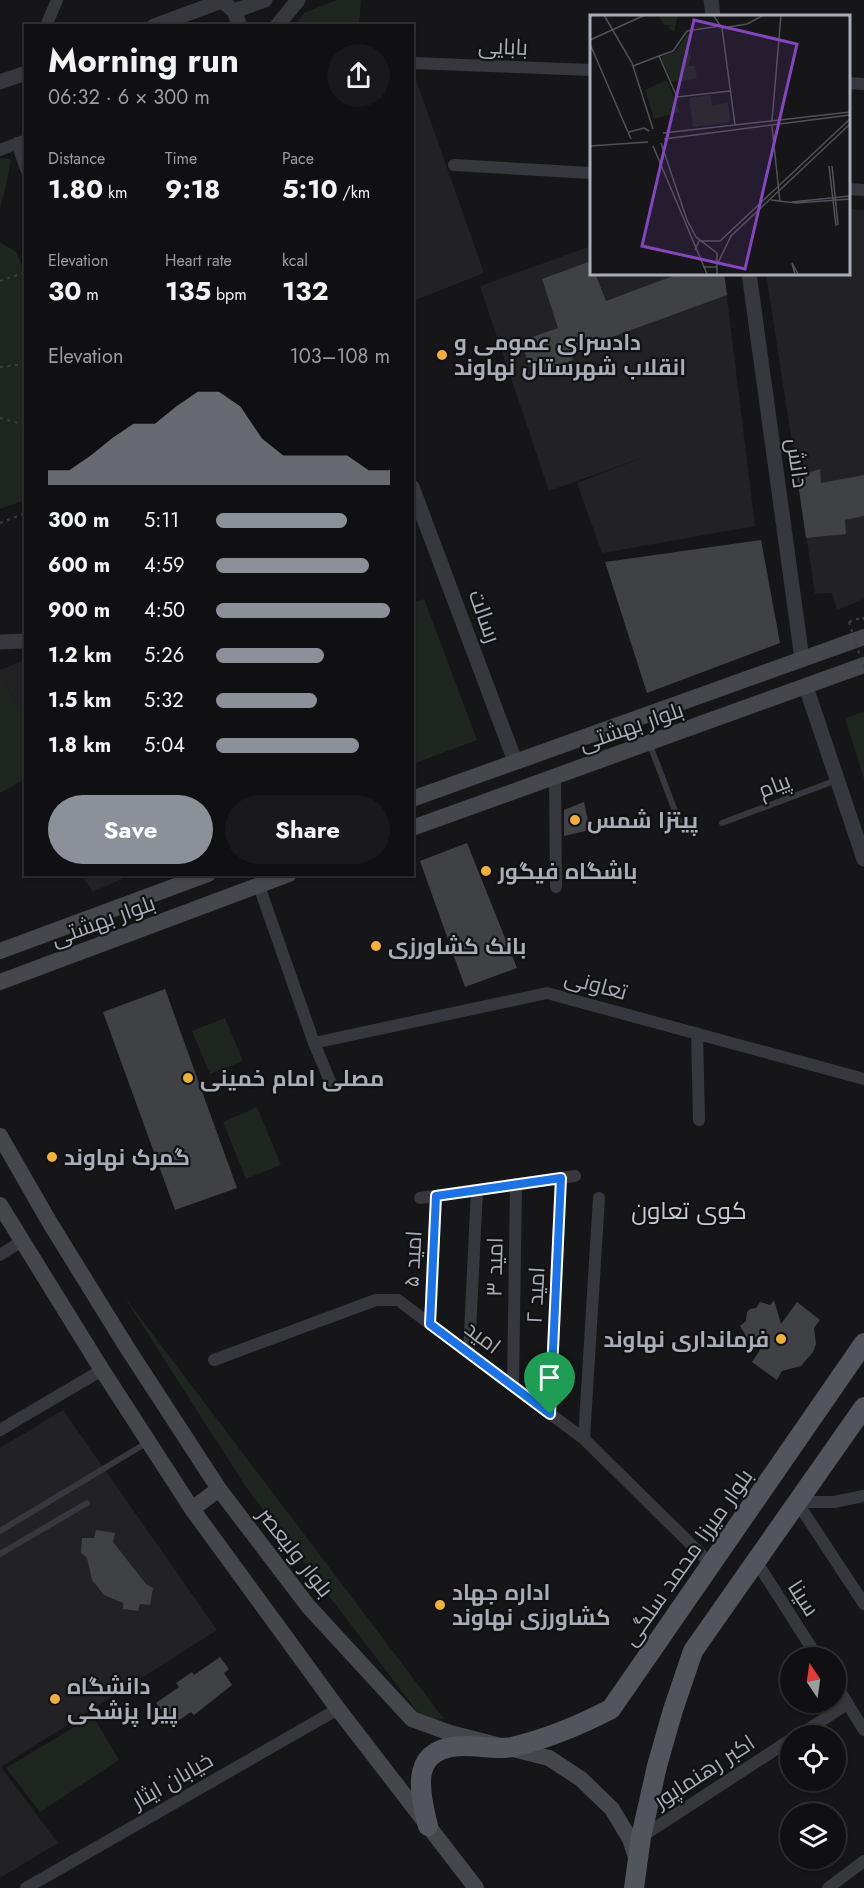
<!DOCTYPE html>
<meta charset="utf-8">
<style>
:root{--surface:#101012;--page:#19191b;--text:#f1f3f6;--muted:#9c9d9f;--line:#303032;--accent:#8c9099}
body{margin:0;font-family:Jost,Cairo,sans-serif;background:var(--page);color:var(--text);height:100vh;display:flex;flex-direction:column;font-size:22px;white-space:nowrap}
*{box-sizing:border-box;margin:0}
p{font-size:20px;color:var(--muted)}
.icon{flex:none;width:33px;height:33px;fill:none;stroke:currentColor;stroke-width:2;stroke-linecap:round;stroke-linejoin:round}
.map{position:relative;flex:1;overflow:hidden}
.sheet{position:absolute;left:24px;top:24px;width:390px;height:852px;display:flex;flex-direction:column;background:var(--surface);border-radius:0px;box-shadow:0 2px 4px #0004,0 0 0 2px var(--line)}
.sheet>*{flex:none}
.needle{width:39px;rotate:347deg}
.buttons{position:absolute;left:780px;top:1647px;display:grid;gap:12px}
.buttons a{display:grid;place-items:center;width:66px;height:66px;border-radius:50%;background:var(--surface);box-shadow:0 2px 4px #0004,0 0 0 2px var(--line);font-size:30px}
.pin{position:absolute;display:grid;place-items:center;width:51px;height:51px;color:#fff;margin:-62px -26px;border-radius:50% 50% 50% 0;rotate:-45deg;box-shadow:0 0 6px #0007}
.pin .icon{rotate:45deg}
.round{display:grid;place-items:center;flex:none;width:63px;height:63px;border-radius:32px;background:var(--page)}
.overview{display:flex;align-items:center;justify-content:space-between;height:102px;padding:0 24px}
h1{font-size:33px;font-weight:700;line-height:45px}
.stats{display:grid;grid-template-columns:repeat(3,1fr);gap:9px;height:102px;padding:6px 24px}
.stats div{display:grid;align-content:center}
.stats b{font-size:26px;font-weight:700}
.stats small{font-size:16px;font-weight:400}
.stats p{font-size:16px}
.chart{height:168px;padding:12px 24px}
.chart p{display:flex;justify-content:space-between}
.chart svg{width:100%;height:108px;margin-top:6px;fill:var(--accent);opacity:.7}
.cta{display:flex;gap:12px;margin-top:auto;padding:12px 24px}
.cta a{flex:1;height:69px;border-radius:36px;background:var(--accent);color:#fff;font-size:24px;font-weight:700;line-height:69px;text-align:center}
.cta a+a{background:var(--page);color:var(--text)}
ul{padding:0 24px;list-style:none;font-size:20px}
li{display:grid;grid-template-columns:96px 72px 1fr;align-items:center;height:45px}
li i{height:15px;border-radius:8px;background:var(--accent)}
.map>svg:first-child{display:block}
</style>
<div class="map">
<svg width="864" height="1888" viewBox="0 0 864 1888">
<rect width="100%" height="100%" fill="#161618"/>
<path fill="#222225" d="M414,74L484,273L413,301L412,75Z
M848,209L864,210V599L837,610L832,593L815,594L766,273H848Z
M591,246V273H724L755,526L602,553L577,483L647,456L549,491L480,286Z
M25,660V715L0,678V670Z
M81,875H130L93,892Z
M63,1410L217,1630L1,1767L58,1843L0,1878V1448Z"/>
<path fill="#1e261f" d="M337,0H361L359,25H296L304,13Z
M0,158L11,159L5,190L0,208Z
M0,242L16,252L25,272V321L22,324L26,335L25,500L0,509Z
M424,599L477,740L413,764V603Z
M0,678L25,715V779L0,793Z
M864,712V779L845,718Z
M225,1018L243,1061L210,1074L192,1031Z
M257,1107L281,1165L246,1179L223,1122Z
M123,1295L444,1719L422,1718L246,1487Z
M93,1716L119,1760L40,1812L6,1768Z"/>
<path fill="#404145" d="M591,261V273H595L606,301L681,273H724L727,295L571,352L573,360L533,377L521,341L558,328L542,279Z
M820,469L821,483L864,475V516L845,520L846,534L806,538L797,476Z
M761,540L780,643L647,693L605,562Z
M584,802L590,830L564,836V810Z
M467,843L517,968L465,987L420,861Z
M165,989L237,1188L175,1210L103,1012Z
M774,1300L781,1324L797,1302L820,1320L814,1328L816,1344L813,1352L801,1366L782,1371L777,1380L752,1362L764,1344L745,1342L746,1336L740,1326L746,1321L747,1312L750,1309L756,1308L760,1302L770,1305Z
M96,1530L115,1533L113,1542L146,1584L153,1588L150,1605L140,1604L138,1611L123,1609V1603L104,1595L92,1580L87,1558L81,1553L82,1538H94Z
M220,1657L229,1669L224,1673L232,1685L194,1715L191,1712L172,1725L156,1703L179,1687L176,1683L192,1672L194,1675Z"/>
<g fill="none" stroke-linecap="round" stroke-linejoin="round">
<path stroke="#3d3f44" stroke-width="2" stroke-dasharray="3 4.5" stroke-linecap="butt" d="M0,281L26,272
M0,367L26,364
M0,418L26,425
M0,523L26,513
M849,622L863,617L864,620"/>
<path stroke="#37383d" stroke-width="6" d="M650,745L683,832
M722,823L837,780
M0,1531L148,1442
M0,1554L87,1503"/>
<path stroke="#37383d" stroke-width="12" d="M46,26L57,0
M412,63L591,70
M848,83L864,84
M17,143L26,169
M0,150L26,140
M454,165L591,173
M848,189L864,190
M555,776L556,887
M259,886L314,1043L332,1086
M697,1033L699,1120
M314,1043L547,993L864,1079
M420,1198L575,1176
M0,1255L22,1241
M430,1324L436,1196
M469,1353L477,1190
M214,1360L376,1300H398L584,1439L711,1564
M513,1386L516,1184
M550,1414L561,1178
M0,1430L102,1370
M584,1439L599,1198
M797,1502L864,1604
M797,1502H834L864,1496
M756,1561L818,1658
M836,1685L864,1730
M798,1736L847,1704
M641,1837L790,1740
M26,1888L338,1709
M828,1888L864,1861"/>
<path stroke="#37383d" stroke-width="15" d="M221,0L234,11L240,26
M711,0L713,16
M234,11L265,0
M154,26L222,1
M277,26L298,0
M0,82L26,73
M749,273L802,659
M412,487L515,761
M0,642L26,641
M806,687L864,859"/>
<path stroke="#45474d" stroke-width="16" d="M412,799L864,637
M412,828L864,665
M0,951L208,874
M0,982L289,874
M0,1136L50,1223L126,1346L219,1489L308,1606L412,1719L450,1733L549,1758L581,1779L612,1809L630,1839L638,1863
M0,1205L102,1370L192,1509L338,1709L476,1888
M192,1509L219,1489"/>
<path stroke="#53555c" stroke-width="20" d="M428,1826C418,1787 410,1746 466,1746C480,1746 498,1750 512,1747C547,1739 580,1725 611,1709L864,1343
M634,1888L641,1837L657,1766L673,1710L693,1651L864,1407"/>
<path stroke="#3d3f44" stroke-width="2" stroke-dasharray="3 4.5" stroke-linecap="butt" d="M849,622L864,668"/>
</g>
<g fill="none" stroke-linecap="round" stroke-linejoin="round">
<defs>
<path id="route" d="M561,1178L550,1414L430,1324L436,1196Z"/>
</defs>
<use href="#route" stroke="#fff" stroke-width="12"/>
<use href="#route" stroke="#1a73e8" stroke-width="8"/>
</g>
<g fill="#f2b134" stroke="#111113" stroke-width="2">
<circle cx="442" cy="355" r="6"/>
<circle cx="575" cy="820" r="6"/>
<circle cx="486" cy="871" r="6"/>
<circle cx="376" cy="946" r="6"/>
<circle cx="188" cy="1078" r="6"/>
<circle cx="52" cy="1157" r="6"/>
<circle cx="781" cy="1339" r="6"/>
<circle cx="440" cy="1605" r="6"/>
<circle cx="55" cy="1699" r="6"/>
</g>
<g text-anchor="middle" stroke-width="4.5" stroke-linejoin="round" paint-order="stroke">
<g font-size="22" fill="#a8adb8" stroke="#111113">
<text transform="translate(503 46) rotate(2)" y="8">بابایی</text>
<text transform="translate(798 463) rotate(82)" y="8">دانش</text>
<text transform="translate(485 616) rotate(70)" y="8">رسالت</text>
<text transform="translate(631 726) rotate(-19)" y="8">بلوار بهشتی</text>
<text transform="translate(774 785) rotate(-21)" y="8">پیام</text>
<text transform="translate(103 920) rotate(-20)" y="8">بلوار بهشتی</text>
<text transform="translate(596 984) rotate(15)" y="8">تعاونی</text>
<text transform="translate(412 1259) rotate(-87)" y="8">امید ۵</text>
<text transform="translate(494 1267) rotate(-89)" y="8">امید ۳</text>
<text transform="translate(535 1295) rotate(-87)" y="8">امید ۲</text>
<text transform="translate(483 1337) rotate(37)" y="8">امید</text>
<text transform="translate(296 1552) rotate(52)" y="8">بلوار ولیعصر</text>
<text transform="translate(687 1557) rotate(-55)" y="8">بلوار میرزا محمد سلگی</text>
<text transform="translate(804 1598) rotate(57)" y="8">سینا</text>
<text transform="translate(704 1771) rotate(-33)" y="8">اکبر رهنماپور</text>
<text transform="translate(172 1780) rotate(-30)" y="8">خیابان ایثار</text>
</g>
<g font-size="22" font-weight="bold" fill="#a8adb8" stroke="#111113" text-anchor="start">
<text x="454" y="350">دادسرای عمومی و<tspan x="454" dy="25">انقلاب شهرستان نهاوند</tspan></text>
<text x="587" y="828">پیتزا شمس</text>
<text x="498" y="879">باشگاه فیگور</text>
<text x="388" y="954">بانک کشاورزی</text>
<text x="200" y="1086">مصلی امام خمینی</text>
<text x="64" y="1165">گمرک نهاوند</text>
<text x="769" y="1347" text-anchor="end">فرمانداری نهاوند</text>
<text x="452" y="1600">اداره جهاد<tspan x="452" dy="25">کشاورزی نهاوند</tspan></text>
<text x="67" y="1694">دانشگاه<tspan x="67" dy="25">پیرا پزشکی</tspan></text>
</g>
<g font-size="24" fill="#c9ccd4" stroke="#111113">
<text x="689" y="1219">کوی تعاون</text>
</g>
</g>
<g transform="translate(590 15)">
<rect width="260" height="260" fill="#161618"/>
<path d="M68,0H88L84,17L77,12L83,11L74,10ZM98,18L101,24L97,33L101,43L98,51H105L107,64L82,67L71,42L85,37ZM77,65L90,97L64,104L55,75ZM121,80L122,90L138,88L141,107L103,112L99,83Z" fill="#1e261f"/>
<path fill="none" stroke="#505258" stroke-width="1.5" d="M14,0L42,48L63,114M123,0L132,13L145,110M132,13L157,9L174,0M0,25L55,0M0,29L41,124M69,41L83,36L97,16L130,11M43,51L69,41L87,82L140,76M182,106L191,0M182,111L190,187M39,117L54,113L59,116M73,118L260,97M74,124L260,100M71,128L97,205L106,222L127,238V259M0,131L58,127M63,131L117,259M239,151L246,211M242,151L248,210M181,185L206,188L260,184M202,187L260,181M105,235L109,226H130L260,104M113,252H126L141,221L260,109M205,259L202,248L208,259"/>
<path fill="#8446be" fill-opacity="0.15" stroke="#8446be" stroke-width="3" d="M104,5L207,29L155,254L52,231Z"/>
<rect width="260" height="260" fill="none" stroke="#a8adb8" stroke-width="3"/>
</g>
</svg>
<div class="buttons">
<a><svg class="needle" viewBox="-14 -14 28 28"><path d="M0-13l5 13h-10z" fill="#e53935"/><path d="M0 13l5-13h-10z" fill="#9c9d9f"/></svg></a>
<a><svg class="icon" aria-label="locate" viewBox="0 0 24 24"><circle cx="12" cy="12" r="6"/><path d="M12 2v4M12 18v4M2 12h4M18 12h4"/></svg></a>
<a><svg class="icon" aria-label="layers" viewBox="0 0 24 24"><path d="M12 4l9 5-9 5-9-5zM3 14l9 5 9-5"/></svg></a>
</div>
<div class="pin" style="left:550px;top:1414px;background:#1e9e55"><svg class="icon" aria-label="arrive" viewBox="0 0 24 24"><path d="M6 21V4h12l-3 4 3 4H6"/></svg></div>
<section class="sheet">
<div class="overview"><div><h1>Morning run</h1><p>06:32 · 6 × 300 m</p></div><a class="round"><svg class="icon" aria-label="share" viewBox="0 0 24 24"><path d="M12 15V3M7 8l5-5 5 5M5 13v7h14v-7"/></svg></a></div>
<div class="stats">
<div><p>Distance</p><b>1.80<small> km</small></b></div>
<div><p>Time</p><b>9:18</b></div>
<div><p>Pace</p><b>5:10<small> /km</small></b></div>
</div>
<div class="stats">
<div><p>Elevation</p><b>30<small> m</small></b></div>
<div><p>Heart rate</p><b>135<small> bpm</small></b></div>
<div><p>kcal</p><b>132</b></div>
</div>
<div class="chart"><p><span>Elevation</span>103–108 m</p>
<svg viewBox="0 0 160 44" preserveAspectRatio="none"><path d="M0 44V38L10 38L20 32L30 25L40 19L50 19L60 12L70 6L80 6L90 12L100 25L110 32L120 32L130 32L140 32L150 38L160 38V44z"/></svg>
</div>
<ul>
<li><b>300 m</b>5:11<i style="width:75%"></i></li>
<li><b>600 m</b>4:59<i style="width:88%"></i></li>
<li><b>900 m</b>4:50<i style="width:100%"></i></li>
<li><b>1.2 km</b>5:26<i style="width:62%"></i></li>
<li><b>1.5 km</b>5:32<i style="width:58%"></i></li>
<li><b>1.8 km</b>5:04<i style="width:82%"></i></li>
</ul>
<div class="cta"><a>Save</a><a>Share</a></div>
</section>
</div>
